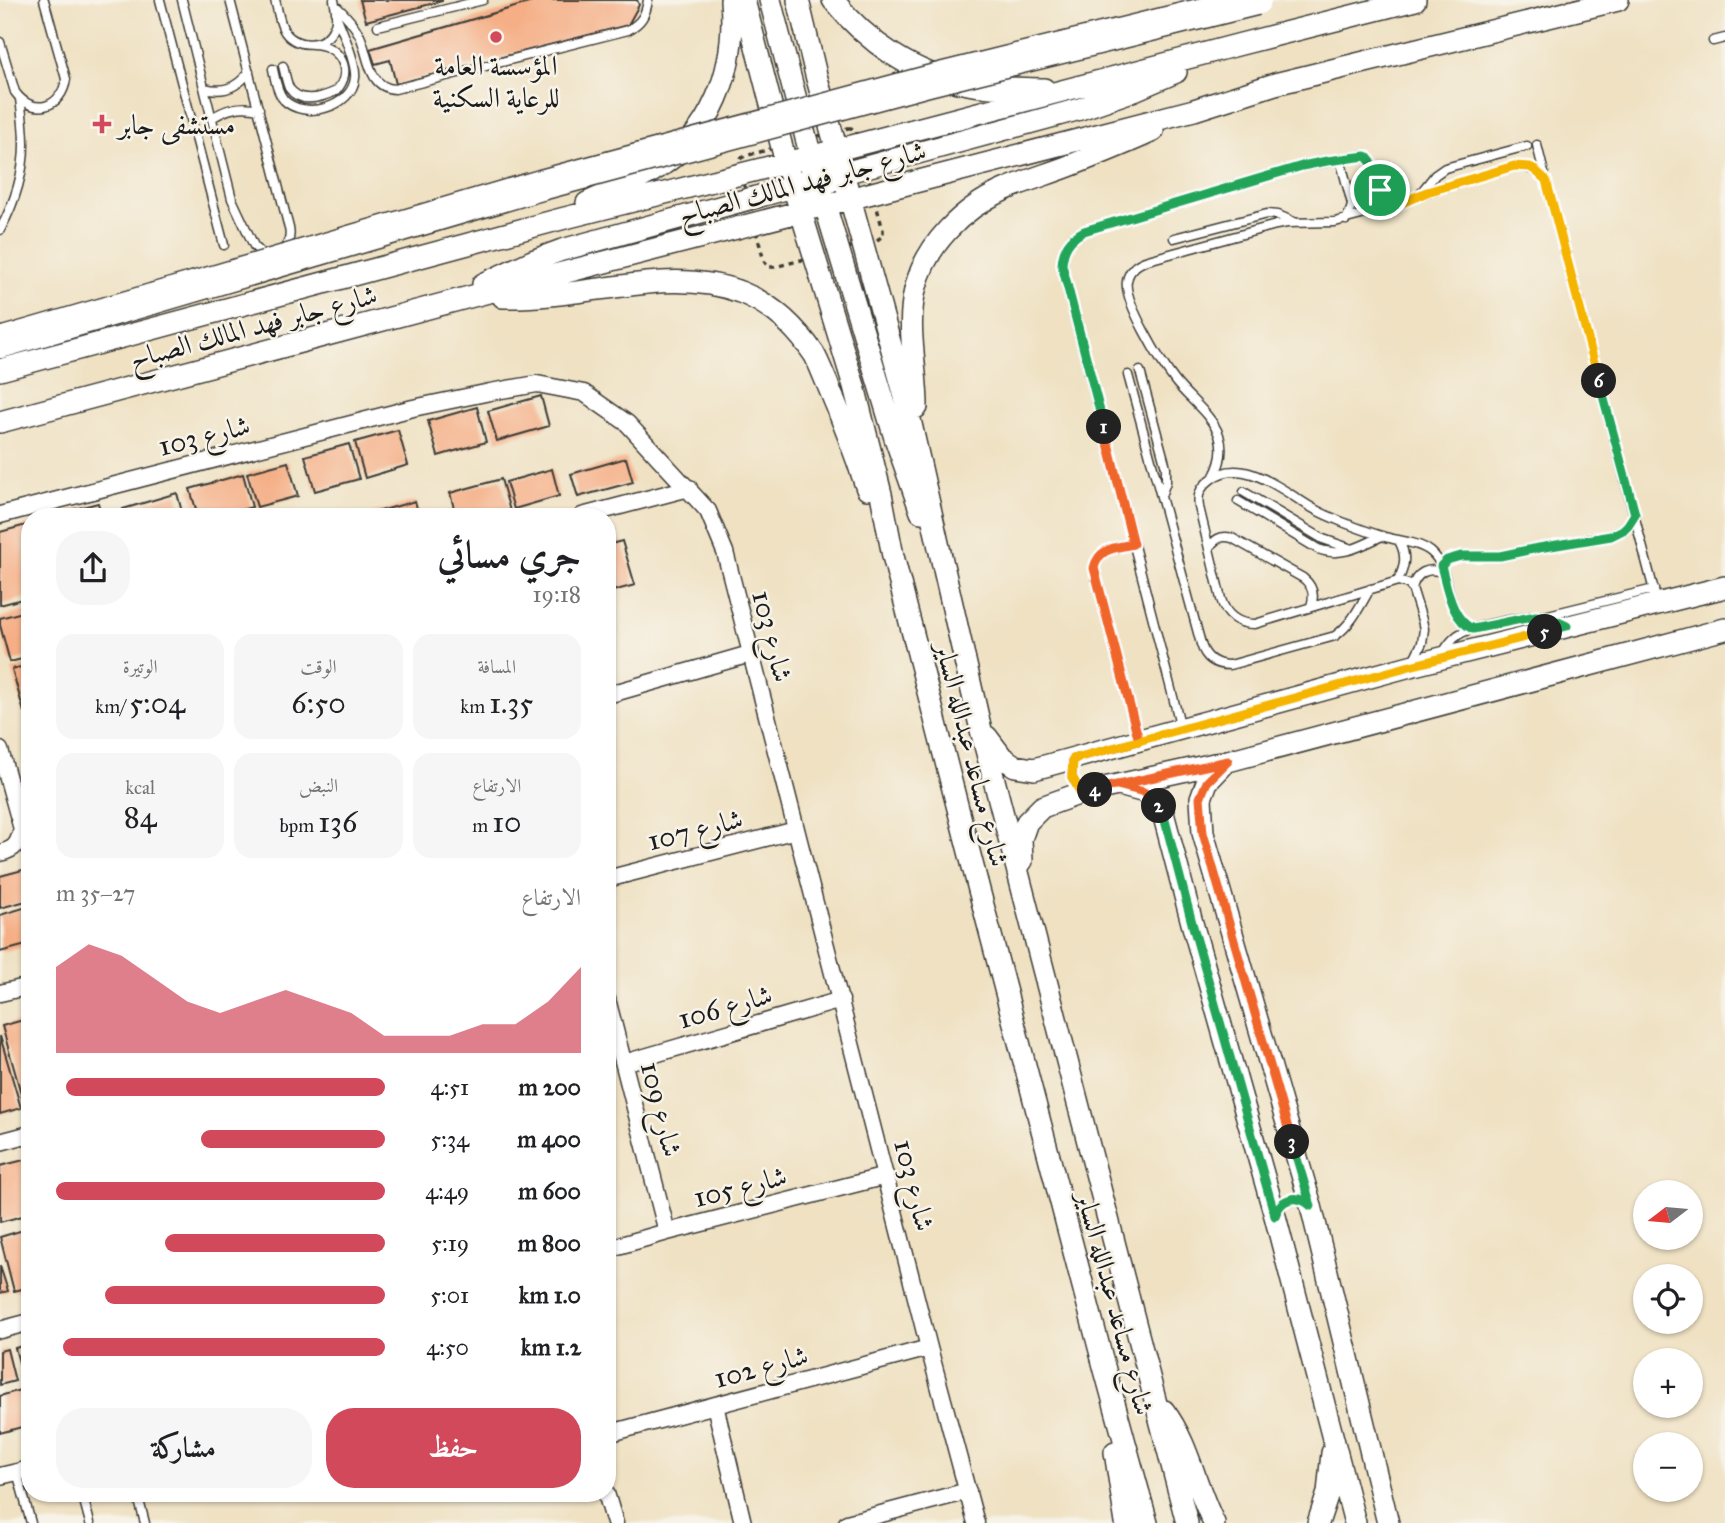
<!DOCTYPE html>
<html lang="ar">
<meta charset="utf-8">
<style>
:root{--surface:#fff;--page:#f6f6f6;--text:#202124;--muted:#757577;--accent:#d1495b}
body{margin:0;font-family:"IM FELL Great Primer",Amiri,serif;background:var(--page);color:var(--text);direction:rtl;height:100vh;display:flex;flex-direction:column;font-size:26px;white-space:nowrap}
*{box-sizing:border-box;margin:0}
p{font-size:23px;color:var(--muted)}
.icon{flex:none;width:38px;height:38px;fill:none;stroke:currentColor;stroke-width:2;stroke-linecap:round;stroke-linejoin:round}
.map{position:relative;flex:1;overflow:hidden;direction:ltr}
.sheet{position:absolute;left:21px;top:508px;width:595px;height:994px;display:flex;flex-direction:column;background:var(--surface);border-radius:28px;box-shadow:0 2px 5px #0004;direction:rtl}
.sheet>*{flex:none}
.needle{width:46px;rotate:254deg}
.controls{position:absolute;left:1633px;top:1180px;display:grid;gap:14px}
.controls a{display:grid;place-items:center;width:70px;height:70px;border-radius:50%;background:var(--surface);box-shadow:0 2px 5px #0004;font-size:35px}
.pin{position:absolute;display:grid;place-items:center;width:60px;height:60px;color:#fff;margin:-30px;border:4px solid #fff;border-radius:50%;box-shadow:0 2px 7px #0007}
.km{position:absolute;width:35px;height:35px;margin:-18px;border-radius:50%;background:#222;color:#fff;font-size:19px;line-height:35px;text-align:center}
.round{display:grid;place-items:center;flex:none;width:74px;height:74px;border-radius:28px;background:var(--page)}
.summary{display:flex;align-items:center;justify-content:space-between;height:119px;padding:0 35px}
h1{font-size:38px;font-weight:600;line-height:52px}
.figures{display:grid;grid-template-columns:repeat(3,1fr);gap:10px;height:119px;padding:7px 35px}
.figures div{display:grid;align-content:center;border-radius:18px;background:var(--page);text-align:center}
.figures b{font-size:30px;font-weight:600}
.figures small{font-size:19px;font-weight:400}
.figures p{font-size:19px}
.chart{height:196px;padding:14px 35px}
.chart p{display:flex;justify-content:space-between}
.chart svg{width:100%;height:126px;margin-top:7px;fill:var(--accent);opacity:.7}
.cta{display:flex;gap:14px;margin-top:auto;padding:14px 35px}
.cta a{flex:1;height:80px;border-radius:28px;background:var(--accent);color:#fff;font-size:28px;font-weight:600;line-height:80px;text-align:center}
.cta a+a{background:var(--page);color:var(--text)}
ul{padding:0 35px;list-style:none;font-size:23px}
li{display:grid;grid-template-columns:112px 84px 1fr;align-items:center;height:52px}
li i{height:18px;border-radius:9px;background:var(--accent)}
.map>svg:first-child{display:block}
</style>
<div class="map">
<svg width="1725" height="1523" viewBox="0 0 1725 1523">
<rect width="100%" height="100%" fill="#f7f3e8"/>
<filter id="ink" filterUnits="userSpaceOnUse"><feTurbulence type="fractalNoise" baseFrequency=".0143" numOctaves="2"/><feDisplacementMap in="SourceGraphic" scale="14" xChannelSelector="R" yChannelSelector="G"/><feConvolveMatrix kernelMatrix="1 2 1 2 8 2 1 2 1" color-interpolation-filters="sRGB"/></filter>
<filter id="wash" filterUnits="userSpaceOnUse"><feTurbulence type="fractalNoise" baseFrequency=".00686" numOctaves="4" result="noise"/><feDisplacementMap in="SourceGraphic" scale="28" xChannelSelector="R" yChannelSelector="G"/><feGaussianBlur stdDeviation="1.57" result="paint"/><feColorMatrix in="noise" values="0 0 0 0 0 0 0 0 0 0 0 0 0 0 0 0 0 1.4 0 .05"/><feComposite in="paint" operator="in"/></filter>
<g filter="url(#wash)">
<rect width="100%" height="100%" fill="#efe1c2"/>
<g id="blocks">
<path fill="#f5ae85" d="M360,0H442V1L366,21Z
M539,0H637L639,5L628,25L396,84L390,60L375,64L370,49Z
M541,396L549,426L497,441L488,411Z
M477,407L486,442L438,456L428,421Z
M398,430L408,465L365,478L355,442Z
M349,444L359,479L315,491L305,456Z
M626,458L633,482L578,497L571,474Z
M288,462L298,496L257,507L247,473Z
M552,469L559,496L514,509L506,482Z
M243,474L252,507L219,516H198L190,489Z
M501,479L510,511L490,516H456L450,493Z
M177,493L183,516H125L123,509Z
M415,501L419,516H371L370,514Z
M98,503L102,516H52V515Z
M30,524V597L0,605V532Z
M622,541L635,585L609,592L607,584V545Z
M30,610V657L10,662L0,625V618Z
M30,665V711L24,712L12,669Z
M30,868V900L0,908V876Z
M30,906V944L0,952V915Z
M30,1018V1103L24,1104L2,1026Z
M0,1036L21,1108L0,1114Z
M28,1159L30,1167V1214L0,1222V1166Z
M30,1228V1287L14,1291L0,1237Z
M0,1266L8,1291L0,1293Z
M30,1344V1379L24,1380L15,1348Z
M7,1349L15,1381L0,1385V1351Z
M20,1390L29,1425L0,1433V1396Z"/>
</g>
</g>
<g filter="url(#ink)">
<use href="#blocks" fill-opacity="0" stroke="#3c3a35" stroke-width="2"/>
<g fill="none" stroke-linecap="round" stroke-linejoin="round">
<defs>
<path id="service" d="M160,0L224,245
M182,0L232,199L254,246L260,252L267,255
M230,0L289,228C291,237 289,243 283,250
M275,0C278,10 279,23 285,32C297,49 326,48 334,27C338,19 336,8 334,0
M335,5C345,14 354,24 360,36C369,56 368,88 395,89L628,30C641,23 646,15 648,0
M378,26L483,0
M1713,41L1725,38
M0,42L15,92C33,117 62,108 66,79L44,0
M283,66C285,73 286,81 289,88C300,104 321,98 336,91C355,70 339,44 312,44
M273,69C275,79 277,92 284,100C304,120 352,108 355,78C357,64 342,30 336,15
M205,88C223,93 237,88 249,72
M212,118C227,108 241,105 259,109
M1537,145L1545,177
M1340,159L1352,204L1351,209L1346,220
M1419,195L1435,175L1445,168L1527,146
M0,230C14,204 24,173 24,144C24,129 22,113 20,99
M1174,238L1267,214L1278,215L1294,222
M1140,371L1166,467V482L1161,496
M1128,375L1201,644C1205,658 1215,665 1230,665L1335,636C1352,624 1360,606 1370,589
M1214,476C1221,463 1224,450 1219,435C1211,414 1189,399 1175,381C1162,364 1123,301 1127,281C1129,269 1138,263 1148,260L1276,225L1287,223L1335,222L1392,207L1427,192L1507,168C1522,164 1535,167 1546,180L1657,602
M1244,492L1323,539L1352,549
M1238,501L1318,549C1341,558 1361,546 1382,536
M1134,544C1116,548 1099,547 1094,568L1139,740
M1209,548C1215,539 1221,535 1232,538L1303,578C1313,586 1315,595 1311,606
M1441,566L1447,560L1461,556H1500L1533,549L1611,536L1623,530L1632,520L1635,514
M1398,581C1405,566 1407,555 1399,541
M1412,588C1416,573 1428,566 1443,573
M1544,616L1654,589
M1443,653C1447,646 1451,640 1458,635C1472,626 1518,618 1536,616H1543L1561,624
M1413,661L1422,643L1424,629L1422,620L1412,588L1408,584L1398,581L1255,624C1238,624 1226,616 1221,599L1199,507C1197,495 1200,488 1210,480C1243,453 1286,494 1316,510C1325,515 1335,519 1345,523C1358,528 1371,533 1385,537C1399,541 1419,542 1431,552C1454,571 1442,616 1473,629
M1181,728L1064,274C1060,255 1066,240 1084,231L1302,166L1361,156L1366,157L1371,162L1381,195L1392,207
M17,1472L31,1523
M82,1493L90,1523
M137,1493L145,1523"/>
<path id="minor" d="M0,515L413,408L490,392L537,384L584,393L627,423L708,511L725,552L929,1348L976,1523
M582,516L689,488
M607,695L750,654
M0,750L22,829C18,844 16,849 0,853
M607,879L796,830
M0,993L30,986
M607,999L667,1232
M624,1063L841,1000
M0,1142L30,1134
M607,1249L667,1232L886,1176
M0,1330L30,1322
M715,1405L743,1523
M607,1434L929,1348
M0,1476L30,1469
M606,1493L615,1523
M847,1523L968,1491"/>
<path id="tertiary" d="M744,0L786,163L854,386L881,494L893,556L973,867L1105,1370L1147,1523
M770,0L811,157L818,169
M798,0L816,75L904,393L940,552L981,730L1187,1523
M833,0C867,42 913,75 968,84C993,89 1018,88 1044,89
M818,193L825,205L895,438L921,512
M587,203C608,193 631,184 651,172C713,137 737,68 731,0
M801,212C812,195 825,182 844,173L1080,109L1132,91L1176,72
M483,284L532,261L562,250L793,187L813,175L831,158
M503,297C551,298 599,288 647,283C719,276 772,292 814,354C819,363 823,374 827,383C842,418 855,453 867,489
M0,370L561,219L837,150L1241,44L1415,0
M917,407C917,368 906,329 915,290C925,245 963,208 1004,190C1025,181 1048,174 1069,166C1097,155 1125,144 1153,131
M0,422L473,296L1194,110L1275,84L1618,0
M987,737L1002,757L1015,766L1034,769L1410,666L1725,587
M1227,761L1207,782L1201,798L1203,833L1311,1206L1388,1523
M1119,785L1145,792L1162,809L1192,923L1275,1216L1355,1523
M1022,861L1021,839L1027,822L1042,807L1081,793L1228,761L1725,629
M1164,1411C1189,1444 1195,1486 1214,1523
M1115,1452L1126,1523
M1318,1523L1328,1493L1332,1453"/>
<path id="motorway" d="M0,343L152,299"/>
</defs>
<use href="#service" stroke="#3c3a35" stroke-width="11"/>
<use href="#minor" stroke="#3c3a35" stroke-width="19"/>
<use href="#tertiary" stroke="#3c3a35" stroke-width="24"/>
<use href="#motorway" stroke="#3c3a35" stroke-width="33"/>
<path stroke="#3c3a35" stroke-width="3.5" stroke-dasharray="5 5" stroke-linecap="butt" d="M848,128H851L856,131L883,230V236L877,240L775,267H768L764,261L741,174L739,165L740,159L745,156Z"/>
<use href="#service" stroke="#fff" stroke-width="8"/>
<use href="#minor" stroke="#fff" stroke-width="16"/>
<use href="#tertiary" stroke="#fff" stroke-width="21"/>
<use href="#motorway" stroke="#fff" stroke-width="30"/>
<defs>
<path id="motorway-bridge" d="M152,299L541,185L928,81L1256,0"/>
</defs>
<use href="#motorway-bridge" stroke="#3c3a35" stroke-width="33" stroke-linecap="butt"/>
<use href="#motorway-bridge" stroke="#fff" stroke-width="30"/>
</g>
</g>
<g fill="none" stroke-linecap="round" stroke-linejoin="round" filter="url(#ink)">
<defs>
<path id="split-1" d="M1104,427L1062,265C1063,249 1069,239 1084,231L1302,166L1327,161L1366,156L1371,162L1380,190"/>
<path id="split-2" d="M1104,427L1133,544C1116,548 1099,547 1094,568L1139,741L1073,759L1072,777L1081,793L1117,785L1144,792L1159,806"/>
<path id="split-3" d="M1159,806L1162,809L1192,923L1275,1216C1280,1198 1298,1193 1311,1206L1292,1142"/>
<path id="split-4" d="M1095,790L1228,761L1207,782L1200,798L1203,833L1292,1142"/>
<path id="split-5" d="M1095,790L1081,793L1072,777L1073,759L1410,666L1545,632"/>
<path id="split-6" d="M1545,632L1567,626L1550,618L1536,616L1473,629C1451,620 1447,586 1441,566L1447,560L1461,556H1500L1533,549L1611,536L1623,530L1628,525L1635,514L1599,381"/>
<path id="split-7" d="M1380,190L1384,200L1392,207L1427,192L1514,166L1530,167L1536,171L1546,180L1599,381"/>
</defs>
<use href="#split-1" stroke="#fff" stroke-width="14"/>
<use href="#split-2" stroke="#fff" stroke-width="14"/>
<use href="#split-3" stroke="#fff" stroke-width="14"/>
<use href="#split-4" stroke="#fff" stroke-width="14"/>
<use href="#split-5" stroke="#fff" stroke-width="14"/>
<use href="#split-6" stroke="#fff" stroke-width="14"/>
<use href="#split-7" stroke="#fff" stroke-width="14"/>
<use href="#split-1" stroke="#22a559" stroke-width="9"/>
<use href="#split-2" stroke="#f0652b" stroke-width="9"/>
<use href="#split-3" stroke="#22a559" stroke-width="9"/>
<use href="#split-4" stroke="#f0652b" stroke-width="9"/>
<use href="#split-5" stroke="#f5b400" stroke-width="9"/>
<use href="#split-6" stroke="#22a559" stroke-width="9"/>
<use href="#split-7" stroke="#f5b400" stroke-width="9"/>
</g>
<g fill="#d1495b" stroke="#f7f3e8" stroke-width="2.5">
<circle cx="496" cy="37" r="7"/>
<path d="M98.5 113.5h7v7h7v7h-7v7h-7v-7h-7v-7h7z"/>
</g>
<g text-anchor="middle" stroke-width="5" stroke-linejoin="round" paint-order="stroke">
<g font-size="28" fill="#1c1c1c" stroke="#f7f3e8">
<text x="496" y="75">المؤسسة العامة<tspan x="496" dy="32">للرعاية السكنية</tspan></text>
<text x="118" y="134" text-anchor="start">مستشفى جابر</text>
</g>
<g font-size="28" fill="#1c1c1c" stroke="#f7f3e8">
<text transform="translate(802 182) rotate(-15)" y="10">شارع جابر فهد المالك الصباح</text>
<text transform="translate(253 326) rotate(-15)" y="10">شارع جابر فهد المالك الصباح</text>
<text transform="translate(204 435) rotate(-14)" y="10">شارع 103</text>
<text transform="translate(773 636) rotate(76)" y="10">شارع 103</text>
<text transform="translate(973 754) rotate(76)" y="10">شارع مساعد عبدالله الساير</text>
<text transform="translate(695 829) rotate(-14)" y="10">شارع 107</text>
<text transform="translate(725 1006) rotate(-16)" y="10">شارع 106</text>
<text transform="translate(662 1109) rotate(76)" y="10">شارع 109</text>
<text transform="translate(915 1185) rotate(76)" y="10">شارع 103</text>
<text transform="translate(740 1186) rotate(-14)" y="10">شارع 105</text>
<text transform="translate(1116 1303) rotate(75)" y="10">شارع مساعد عبدالله الساير</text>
<text transform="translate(761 1366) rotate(-15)" y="10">شارع 102</text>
</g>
</g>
</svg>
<div class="controls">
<a><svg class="needle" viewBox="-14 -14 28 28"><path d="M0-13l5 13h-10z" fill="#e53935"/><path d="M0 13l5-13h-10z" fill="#757577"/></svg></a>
<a><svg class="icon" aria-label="locate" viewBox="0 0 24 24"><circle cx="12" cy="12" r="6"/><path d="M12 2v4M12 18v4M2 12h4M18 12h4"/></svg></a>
<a>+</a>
<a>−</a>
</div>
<div class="pin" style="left:1380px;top:190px;background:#1e9e55"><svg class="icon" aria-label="arrive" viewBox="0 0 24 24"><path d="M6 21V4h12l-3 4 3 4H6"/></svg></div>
<b class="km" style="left:1104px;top:427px">1</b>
<b class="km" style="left:1159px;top:806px">2</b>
<b class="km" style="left:1292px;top:1142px">3</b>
<b class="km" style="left:1095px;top:790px">4</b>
<b class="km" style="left:1545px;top:632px">5</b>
<b class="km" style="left:1599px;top:381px">6</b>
<section class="sheet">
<div class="summary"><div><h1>جري مسائي</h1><p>19:18</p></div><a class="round"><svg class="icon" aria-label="share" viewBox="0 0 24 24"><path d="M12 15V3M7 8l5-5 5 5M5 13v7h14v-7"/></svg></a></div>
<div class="figures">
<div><p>المسافة</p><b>1.35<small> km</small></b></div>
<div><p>الوقت</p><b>6:50</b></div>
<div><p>الوتيرة</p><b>5:04<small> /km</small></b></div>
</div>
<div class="figures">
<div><p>الارتفاع</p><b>10<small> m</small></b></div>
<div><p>النبض</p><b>136<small> bpm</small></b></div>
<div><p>kcal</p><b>84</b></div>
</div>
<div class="chart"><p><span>الارتفاع</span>27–35 m</p>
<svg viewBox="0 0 160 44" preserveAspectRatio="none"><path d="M0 44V14L10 6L20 10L30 18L40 26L50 30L60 26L70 22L80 26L90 30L100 38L110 38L120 38L130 34L140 34L150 26L160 14V44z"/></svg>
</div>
<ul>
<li><b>200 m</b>4:51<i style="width:97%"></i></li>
<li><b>400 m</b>5:34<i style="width:56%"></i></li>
<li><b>600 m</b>4:49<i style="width:100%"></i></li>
<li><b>800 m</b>5:19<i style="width:67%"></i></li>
<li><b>1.0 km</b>5:01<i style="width:85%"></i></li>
<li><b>1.2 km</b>4:50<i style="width:98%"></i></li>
</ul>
<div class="cta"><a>حفظ</a><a>مشاركة</a></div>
</section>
</div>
